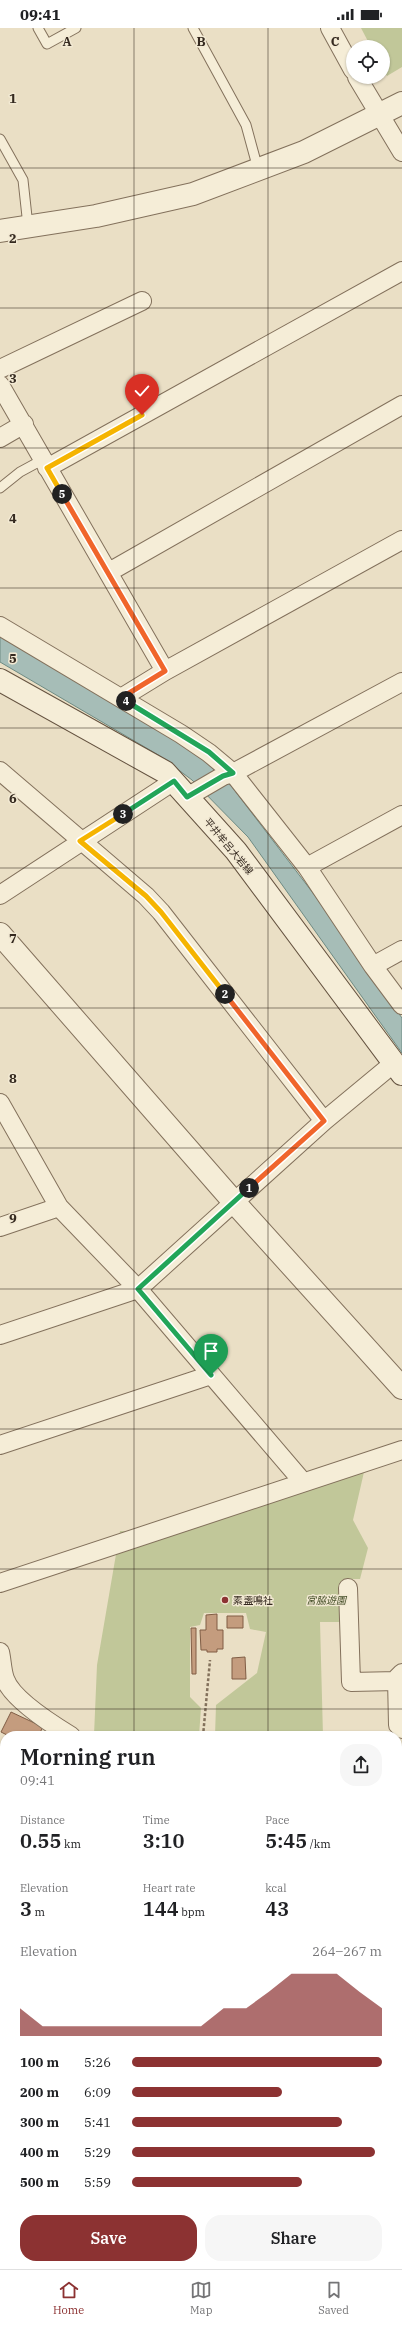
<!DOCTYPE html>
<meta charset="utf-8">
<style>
:root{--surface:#fff;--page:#f6f6f6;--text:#202124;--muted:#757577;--line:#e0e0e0;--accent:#8c3232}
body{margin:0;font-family:"IBM Plex Serif","Noto Sans JP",serif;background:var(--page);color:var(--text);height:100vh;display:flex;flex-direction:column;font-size:15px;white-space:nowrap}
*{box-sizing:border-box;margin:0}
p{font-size:13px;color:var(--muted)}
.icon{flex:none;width:22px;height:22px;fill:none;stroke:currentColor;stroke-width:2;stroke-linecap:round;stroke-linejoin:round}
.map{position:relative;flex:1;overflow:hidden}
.sheet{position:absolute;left:0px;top:1703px;width:402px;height:538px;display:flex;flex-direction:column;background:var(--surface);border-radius:16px 16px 0 0;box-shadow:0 1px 3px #0004}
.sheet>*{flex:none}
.buttons{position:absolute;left:346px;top:12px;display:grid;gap:8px}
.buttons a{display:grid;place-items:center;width:44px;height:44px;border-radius:50%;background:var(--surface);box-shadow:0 1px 3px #0004;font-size:20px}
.pin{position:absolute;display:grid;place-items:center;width:34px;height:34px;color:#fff;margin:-41px -17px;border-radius:50% 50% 50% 0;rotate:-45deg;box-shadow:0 0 4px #0007}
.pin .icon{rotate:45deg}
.km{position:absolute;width:20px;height:20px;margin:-10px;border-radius:50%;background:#222;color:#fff;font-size:11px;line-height:20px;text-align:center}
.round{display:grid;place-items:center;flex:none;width:42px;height:42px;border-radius:16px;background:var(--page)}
.summary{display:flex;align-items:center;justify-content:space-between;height:68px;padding:0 20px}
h1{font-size:22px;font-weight:600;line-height:30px}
.stats{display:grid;grid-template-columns:repeat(3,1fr);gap:6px;height:68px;padding:4px 20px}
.stats div{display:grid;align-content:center}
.stats b{font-size:20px;font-weight:600}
.stats small{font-size:11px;font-weight:400}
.stats p{font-size:11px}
.chart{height:112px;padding:8px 20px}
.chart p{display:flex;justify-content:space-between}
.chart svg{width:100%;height:72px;margin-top:4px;fill:var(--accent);opacity:.7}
.button{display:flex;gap:8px;margin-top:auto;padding:8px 20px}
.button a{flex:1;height:46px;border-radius:16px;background:var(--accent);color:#fff;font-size:16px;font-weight:600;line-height:46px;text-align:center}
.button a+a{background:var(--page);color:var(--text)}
ul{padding:0 20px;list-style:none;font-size:13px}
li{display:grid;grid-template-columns:64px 48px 1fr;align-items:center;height:30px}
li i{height:10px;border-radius:5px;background:var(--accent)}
.status{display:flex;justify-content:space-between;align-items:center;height:28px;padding:0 20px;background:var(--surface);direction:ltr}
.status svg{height:11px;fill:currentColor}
.dock{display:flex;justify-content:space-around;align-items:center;height:56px;border-top:1px solid var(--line);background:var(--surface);font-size:11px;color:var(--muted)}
.dock a{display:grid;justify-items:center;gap:2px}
.dock .on{color:var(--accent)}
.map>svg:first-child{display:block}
</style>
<div class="status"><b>09:41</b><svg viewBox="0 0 49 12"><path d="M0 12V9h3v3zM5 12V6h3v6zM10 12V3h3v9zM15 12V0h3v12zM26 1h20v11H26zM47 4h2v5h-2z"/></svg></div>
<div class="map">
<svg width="402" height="2241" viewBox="0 0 402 2241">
<rect width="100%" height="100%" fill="#eadfc5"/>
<path fill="#dfd8b3" d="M5,1908V1991L0,1989V1918Z
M0,2006L5,2009V2236H397V2203L402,2205V2241H0Z"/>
<path fill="#c1c799" d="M361,0H402V39L387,48L383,41V19H371Z
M352,1440L364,1444L353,1492L368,1520L360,1551H343V1594H320L323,1708H215L216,1677L257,1645L266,1604L250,1601L246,1585H204L200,1597L190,1599V1669L201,1680L199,1708L94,1707L97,1637L120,1503H131Z"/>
<path fill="#a6bdb7" stroke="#6e8b84" d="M0,607L193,722L232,759L319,873L402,990V1025L248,809L192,752L160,728L0,634Z"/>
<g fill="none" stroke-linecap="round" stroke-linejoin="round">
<path stroke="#6e8b84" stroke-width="5" d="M397,2218L402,2207
M386,2241L388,2236"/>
</g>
<path fill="#c49c7e" stroke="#805d45" d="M217,1586V1602H223V1621H217V1624H207V1622H201L200,1602H206V1587Z
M227,1588H243V1600H227Z
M191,1600H196V1646H192Z
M245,1629L246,1651H232V1630Z
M11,1684L43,1699L38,1708H9L1,1704Z
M5,1741V1778L0,1788V1751Z
M5,1782V1808L0,1806V1792Z
M0,1807L5,1810L1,1819H0Z
M0,1826L5,1828L0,1839Z
M397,1855L402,1858V1873L397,1883Z
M397,1964L402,1966V1992L397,1990Z
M400,1998L402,1999V2016L397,2026V2001Z
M398,2026L402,2028V2067L397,2077Z
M402,2072V2085L397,2083Z
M397,2092L402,2094V2138L399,2144L397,2143Z"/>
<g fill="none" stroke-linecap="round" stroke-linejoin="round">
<defs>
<path id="service" d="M38,0L47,16L76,0
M193,0L246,97L258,141
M0,111L23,152L28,198
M0,460L20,444L44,431"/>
<path id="minor" d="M330,0L353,42
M357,49L402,124
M0,341L142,273
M0,357L165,643
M0,410L24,396
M47,440L402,243
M109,544L402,377
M0,598L181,706L209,725L233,745L307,839L373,938L402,977
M121,670L165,643L402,512
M0,743L146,868L161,884L324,1093L138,1261L0,1307
M187,769L223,748L233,745L402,654
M307,839L402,787
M0,867L174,753
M373,938L402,922
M0,1075L59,1179L138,1261L303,1454
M324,1093L394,1035
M0,1199L59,1179
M0,1417L211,1347
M0,1555L402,1422
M348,1560L351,1654L397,1653
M0,1624C2,1633 2,1643 5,1651C12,1671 53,1697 71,1708
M402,1645L397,1650L398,1697L402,1701
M397,1839L402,1843
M397,1892L402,1882
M0,1997L5,1999
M397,2157L402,2147
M397,2188L402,2191
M158,2241L160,2236"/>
<path id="tertiary" d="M0,203L96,188L193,166L304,124L402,75
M0,906L234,1174L402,1360"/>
<path id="secondary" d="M0,652L165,744L236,823L402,1046"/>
</defs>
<use href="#service" stroke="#83715c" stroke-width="11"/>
<use href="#minor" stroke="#83715c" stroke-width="20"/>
<use href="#tertiary" stroke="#83715c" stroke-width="24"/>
<use href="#secondary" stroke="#655340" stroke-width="24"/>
<path stroke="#83715c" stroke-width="2.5" stroke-dasharray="3 2" stroke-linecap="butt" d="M203,1708L210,1632"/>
<use href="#service" stroke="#f5edd7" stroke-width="9"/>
<use href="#minor" stroke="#f5edd7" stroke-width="18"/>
<use href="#tertiary" stroke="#f5edd7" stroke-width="22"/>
<use href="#secondary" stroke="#f5edd7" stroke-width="22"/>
</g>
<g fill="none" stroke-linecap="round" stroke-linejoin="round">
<defs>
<path id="split-1" d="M211,1347L138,1261L249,1160"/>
<path id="split-2" d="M225,966L324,1093L249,1160"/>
<path id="split-3" d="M123,786L80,813L146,868L161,884L225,966"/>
<path id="split-4" d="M123,786L174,753L187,769L223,748L233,745L209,724L126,673"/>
<path id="split-5" d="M62,466L165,643L121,670L126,673"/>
<path id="split-6" d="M62,466L47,440L142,387"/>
</defs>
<use href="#split-1" stroke="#fff" stroke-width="8"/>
<use href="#split-2" stroke="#fff" stroke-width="8"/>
<use href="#split-3" stroke="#fff" stroke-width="8"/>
<use href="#split-4" stroke="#fff" stroke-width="8"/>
<use href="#split-5" stroke="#fff" stroke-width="8"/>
<use href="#split-6" stroke="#fff" stroke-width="8"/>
<use href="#split-1" stroke="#22a559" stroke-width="5"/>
<use href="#split-2" stroke="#f0652b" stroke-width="5"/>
<use href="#split-3" stroke="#f5b400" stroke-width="5"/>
<use href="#split-4" stroke="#22a559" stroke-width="5"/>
<use href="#split-5" stroke="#f0652b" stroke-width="5"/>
<use href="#split-6" stroke="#f5b400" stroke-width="5"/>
</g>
<path fill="none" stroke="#34291f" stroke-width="1" stroke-opacity="0.55" d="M134,0V1708M268,0V1708M0,140H402M0,280H402M0,420H402M0,560H402M0,700H402M0,840H402M0,980H402M0,1120H402M0,1261H402M0,1401H402M0,1541H402M0,1681H402M0,1821H5M397,1821H402M0,1961H5M397,1961H402M0,2101H5M397,2101H402M134,2236V2241M268,2236V2241"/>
<circle fill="#8c3232" stroke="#f2e9d3" stroke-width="1.5" cx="225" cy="1572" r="4"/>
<g text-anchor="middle" stroke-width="3" stroke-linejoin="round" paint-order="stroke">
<g font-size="10" fill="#34291f" stroke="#f2e9d3">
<text transform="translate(229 818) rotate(50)" y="4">平井牟呂大岩線</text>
</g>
<g font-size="10" fill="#34291f" stroke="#f2e9d3" text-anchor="start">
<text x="233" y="1576">素盞鳴社</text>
</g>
<g font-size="10" font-style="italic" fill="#454f28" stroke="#f2e9d3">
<text x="326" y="1576">宮脇遊園</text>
</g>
</g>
<g font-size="13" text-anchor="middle" font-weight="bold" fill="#34291f" stroke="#f2e9d3" stroke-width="3" stroke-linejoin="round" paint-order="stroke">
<text x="67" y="18">A</text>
<text x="201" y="18">B</text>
<text x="335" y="18">C</text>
<text x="13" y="75">1</text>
<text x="13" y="215">2</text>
<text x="13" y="355">3</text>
<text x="13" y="495">4</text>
<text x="13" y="635">5</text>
<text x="13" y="775">6</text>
<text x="13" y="915">7</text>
<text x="13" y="1055">8</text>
<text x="13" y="1195">9</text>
</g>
</svg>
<div class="buttons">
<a><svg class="icon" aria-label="locate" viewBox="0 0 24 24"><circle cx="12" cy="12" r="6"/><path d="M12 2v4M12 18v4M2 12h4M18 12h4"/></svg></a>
</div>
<div class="pin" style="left:211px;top:1347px;background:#1e9e55"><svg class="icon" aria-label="arrive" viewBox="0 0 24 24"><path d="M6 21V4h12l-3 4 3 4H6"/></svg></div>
<div class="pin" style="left:142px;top:387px;background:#d93025"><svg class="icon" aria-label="check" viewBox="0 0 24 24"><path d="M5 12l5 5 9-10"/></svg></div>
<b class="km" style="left:249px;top:1160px">1</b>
<b class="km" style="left:225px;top:966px">2</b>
<b class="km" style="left:123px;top:786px">3</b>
<b class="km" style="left:126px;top:673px">4</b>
<b class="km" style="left:62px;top:466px">5</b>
<section class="sheet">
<div class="summary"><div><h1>Morning run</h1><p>09:41</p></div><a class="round"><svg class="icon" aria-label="share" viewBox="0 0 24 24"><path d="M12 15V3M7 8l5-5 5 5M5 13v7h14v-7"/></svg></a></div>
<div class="stats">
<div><p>Distance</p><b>0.55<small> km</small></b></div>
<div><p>Time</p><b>3:10</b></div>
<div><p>Pace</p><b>5:45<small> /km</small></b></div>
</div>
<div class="stats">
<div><p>Elevation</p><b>3<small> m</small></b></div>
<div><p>Heart rate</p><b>144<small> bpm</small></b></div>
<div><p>kcal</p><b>43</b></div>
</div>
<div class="chart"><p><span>Elevation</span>264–267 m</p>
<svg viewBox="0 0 160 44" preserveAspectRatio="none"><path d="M0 44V27L10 38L20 38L30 38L40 38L50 38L60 38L70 38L80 38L90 27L100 27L110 17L120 6L130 6L140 6L150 17L160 27V44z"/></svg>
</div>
<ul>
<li><b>100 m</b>5:26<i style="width:100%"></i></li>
<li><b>200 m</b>6:09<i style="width:60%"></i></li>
<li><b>300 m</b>5:41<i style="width:84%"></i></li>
<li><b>400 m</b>5:29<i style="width:97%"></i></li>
<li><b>500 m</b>5:59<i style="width:68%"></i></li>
</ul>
<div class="button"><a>Save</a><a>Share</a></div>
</section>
</div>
<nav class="dock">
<a class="on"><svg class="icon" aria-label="home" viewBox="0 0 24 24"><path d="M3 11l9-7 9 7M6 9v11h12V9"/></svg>Home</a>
<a><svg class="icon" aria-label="map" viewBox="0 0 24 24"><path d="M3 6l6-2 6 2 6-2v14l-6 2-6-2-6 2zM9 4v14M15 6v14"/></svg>Map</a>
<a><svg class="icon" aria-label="saved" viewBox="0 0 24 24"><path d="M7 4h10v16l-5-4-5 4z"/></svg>Saved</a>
</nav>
